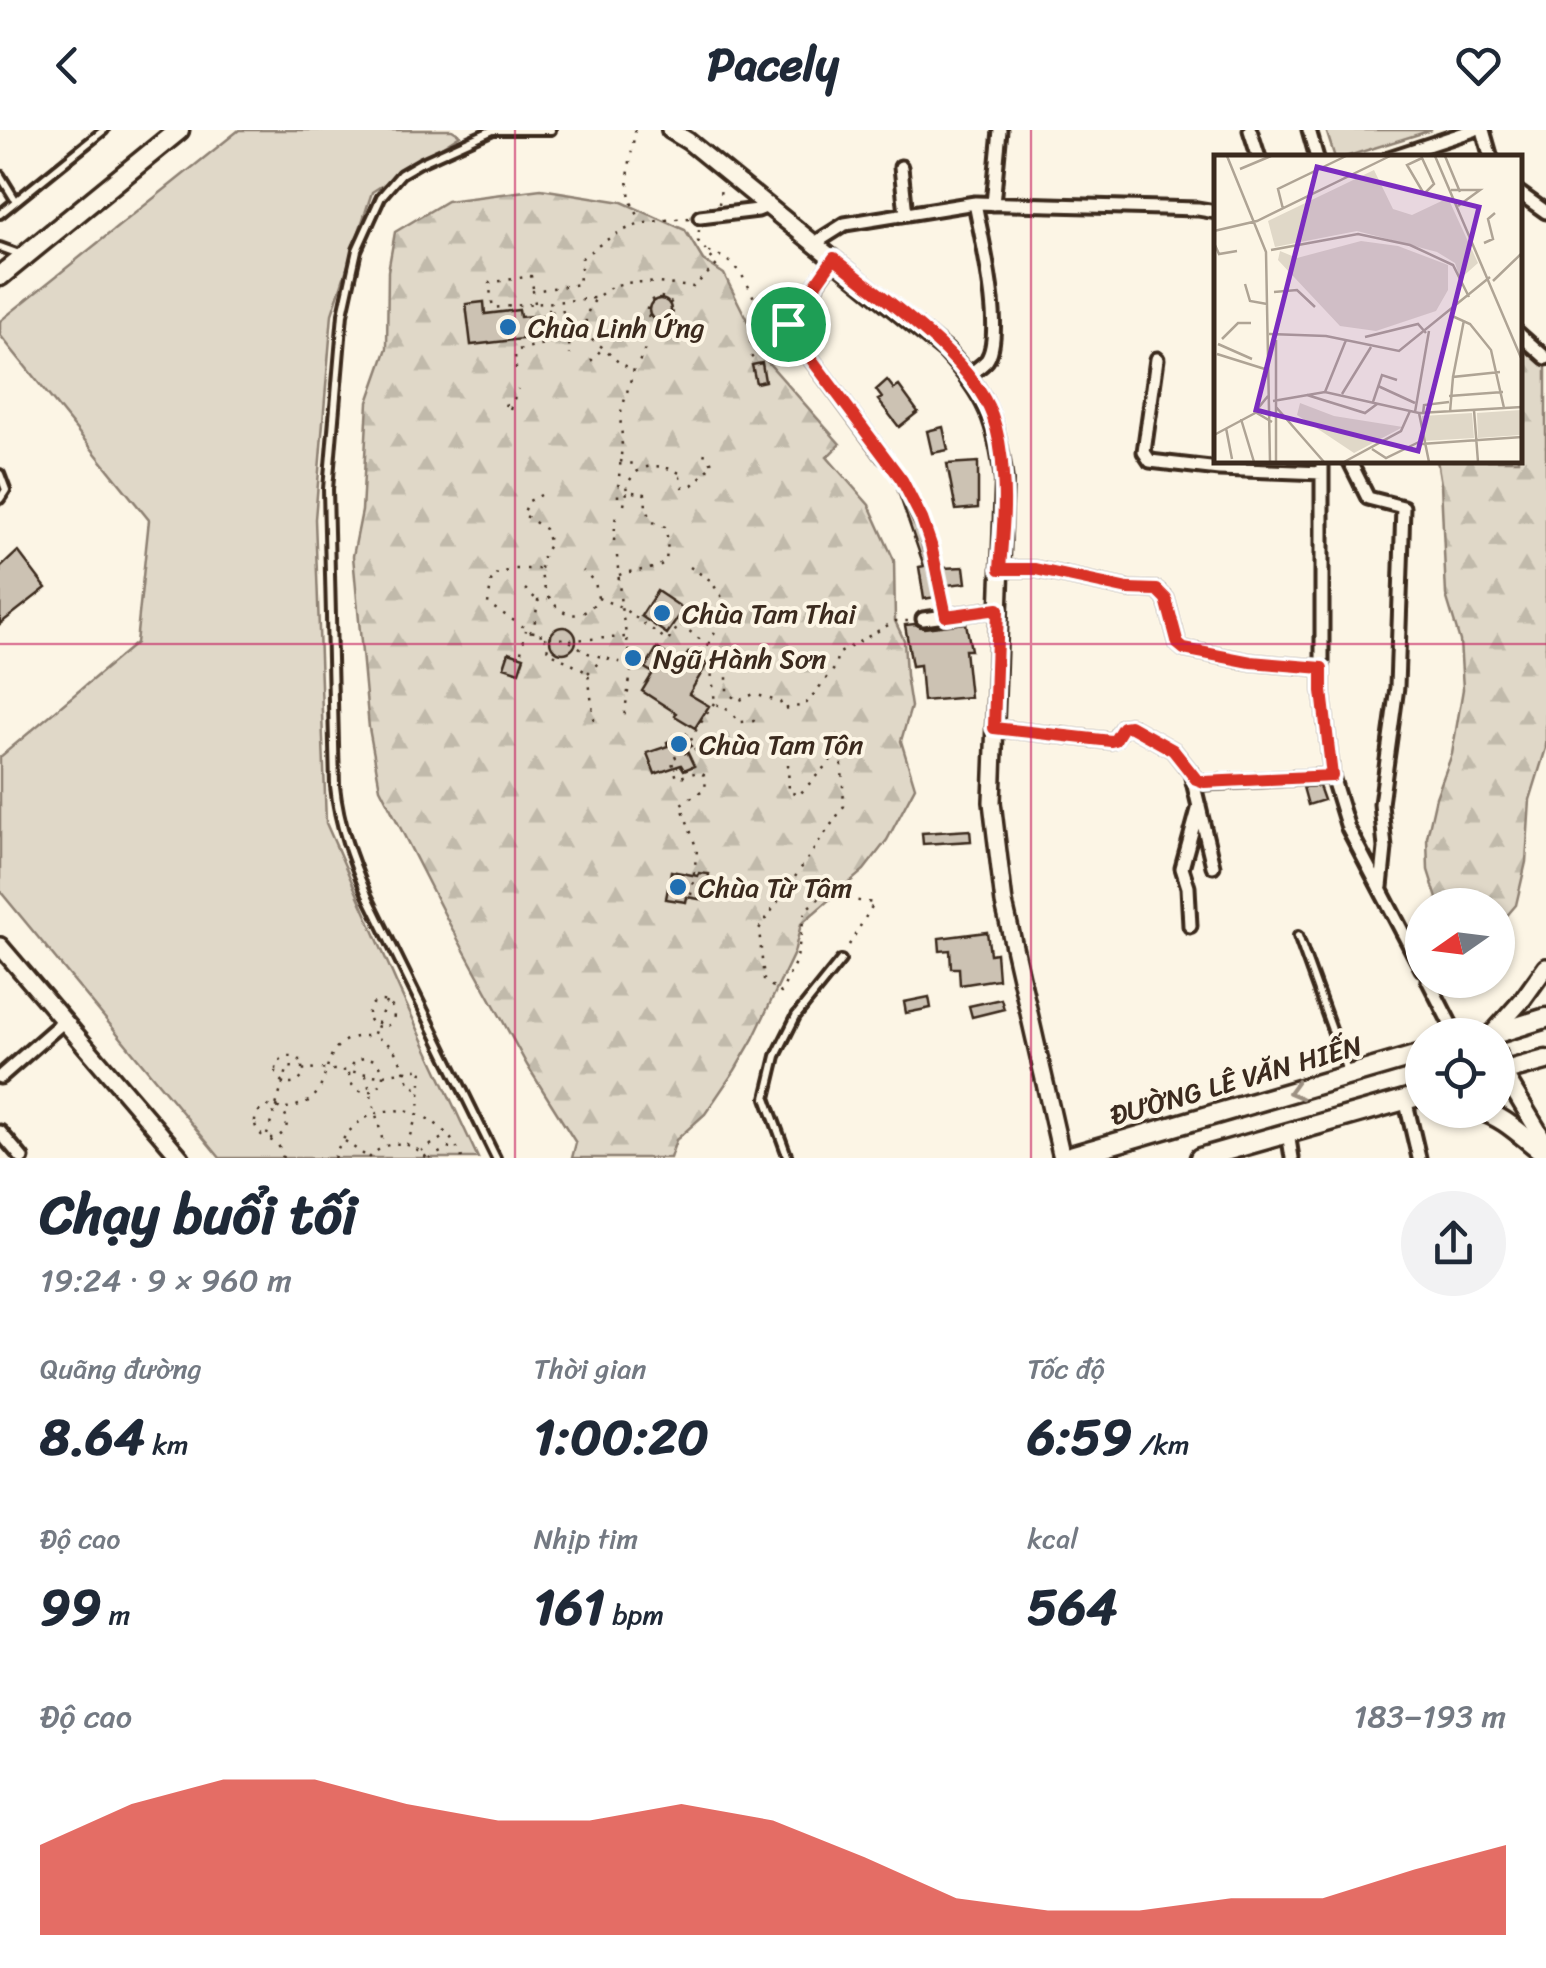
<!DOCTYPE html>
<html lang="vi">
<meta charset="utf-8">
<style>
:root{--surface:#fff;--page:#f2f2f3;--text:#1f2937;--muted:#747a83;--accent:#d93025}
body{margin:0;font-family:Sriracha,sans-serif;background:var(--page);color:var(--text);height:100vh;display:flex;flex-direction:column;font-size:38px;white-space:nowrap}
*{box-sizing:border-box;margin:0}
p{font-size:32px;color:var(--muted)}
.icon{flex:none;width:55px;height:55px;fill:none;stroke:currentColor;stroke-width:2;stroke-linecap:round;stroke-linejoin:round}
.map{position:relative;height:1028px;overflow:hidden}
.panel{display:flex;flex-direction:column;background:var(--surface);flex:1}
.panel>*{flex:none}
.needle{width:65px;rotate:256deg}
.controls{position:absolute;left:1405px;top:758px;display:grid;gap:20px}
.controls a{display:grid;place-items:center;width:110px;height:110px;border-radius:50%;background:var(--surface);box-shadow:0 2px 8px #0004;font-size:50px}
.pin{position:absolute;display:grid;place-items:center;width:85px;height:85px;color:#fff;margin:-42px;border:5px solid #fff;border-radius:50%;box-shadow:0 2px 10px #0007}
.round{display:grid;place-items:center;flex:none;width:105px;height:105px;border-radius:52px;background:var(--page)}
.summary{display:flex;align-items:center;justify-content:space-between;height:170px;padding:0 40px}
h1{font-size:55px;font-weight:800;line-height:75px}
.figures{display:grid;grid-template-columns:repeat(3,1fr);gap:15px;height:170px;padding:10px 40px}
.figures div{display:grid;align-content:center}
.figures b{font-size:50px;font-weight:800}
.figures small{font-size:28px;font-weight:400}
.figures p{font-size:28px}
.chart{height:280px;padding:20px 40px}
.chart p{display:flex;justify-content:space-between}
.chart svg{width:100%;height:180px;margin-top:10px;fill:var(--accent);opacity:.7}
header{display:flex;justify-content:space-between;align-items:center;height:130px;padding:0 40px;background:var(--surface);font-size:45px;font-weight:800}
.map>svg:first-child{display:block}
</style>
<header><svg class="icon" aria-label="back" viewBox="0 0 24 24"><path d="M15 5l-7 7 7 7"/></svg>Pacely<svg class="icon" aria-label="heart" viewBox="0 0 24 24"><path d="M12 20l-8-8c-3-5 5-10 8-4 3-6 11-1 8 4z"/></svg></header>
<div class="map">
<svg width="1546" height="1028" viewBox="0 0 1546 1028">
<defs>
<pattern id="forest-firs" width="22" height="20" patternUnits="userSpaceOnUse" patternTransform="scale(2.5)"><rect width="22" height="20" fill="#e0d8c8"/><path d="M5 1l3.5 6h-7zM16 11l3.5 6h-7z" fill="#c1baab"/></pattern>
</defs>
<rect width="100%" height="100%" fill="#fcf5e5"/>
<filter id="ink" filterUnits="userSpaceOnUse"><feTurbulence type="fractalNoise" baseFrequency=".01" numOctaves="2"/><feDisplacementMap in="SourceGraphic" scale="20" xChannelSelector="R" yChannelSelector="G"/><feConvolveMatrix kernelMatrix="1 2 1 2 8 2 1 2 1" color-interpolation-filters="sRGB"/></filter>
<g filter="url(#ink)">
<path fill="#e0d8c8" stroke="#8e8173" stroke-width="2.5" d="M239,0H452L460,5L372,62L332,184L315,389L326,693L400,861L478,1028H220L0,761V627L136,513L149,390L0,205V191Z
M1326,0H1432L1345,27L1335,28Z"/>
<path fill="url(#forest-firs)" stroke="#8e8173" stroke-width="2.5" d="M541,59L622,72L685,100L703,130L724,144L755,206L750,212L840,314L827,327L869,375L894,430L895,491L904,510L906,545L911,577L901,611L915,657L887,710L864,740L801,794L794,823L753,909L735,940L705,984L676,1010L670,1028H572L576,1013L527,935L449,793L380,658L369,598L353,426L362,381L368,272L387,218L388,141L395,102L447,71Z
M1519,216L1546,234V618L1530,670L1526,732L1516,775L1498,796V775H1439L1428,740L1427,707L1436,667L1452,624L1463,559L1460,511L1446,465L1441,354L1437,330H1518Z"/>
<path fill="#ccc2b3" stroke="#3b2a1e" stroke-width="2.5" d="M649 180a11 11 0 1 1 22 0a11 11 0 1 1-22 0Z
M484,172L485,184L519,180L520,187L546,185L548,206L471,215L466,174Z
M762,233L765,251L756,253L752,235Z
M887,250L894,259L899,256L918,282L899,297L878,270L882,268L876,260Z
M943,297L948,320L932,323L927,301Z
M978,332V378L956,380L947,334Z
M897,358L919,404L935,467L924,469L919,437L924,436Z
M18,421L46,458L0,494V438Z
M964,437L966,453L947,455L943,438Z
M657,461L684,479L667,504L641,486Z
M966,493L971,520H965L970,567L923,571L920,535L912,536L905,495L915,494L924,498Z
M550 510a13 13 0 1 1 26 0a13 13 0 1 1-26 0Z
M657,518L681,534L689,522L707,534L689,564L709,576L695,598L675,586L676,583L642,561L653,543L645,538Z
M509,522L524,527L519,542L504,537Z
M686,604L691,616L686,619L694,636L684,640L681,635L655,644L647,623L668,616L667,612Z
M1319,656L1324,670L1308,675L1303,657Z
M970,700L971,711L923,714L922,703Z
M671,741L698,746L699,743L709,744L705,770L687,767L686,772L666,769Z
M987,802L990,824L996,823L998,849L960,855L959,838H951L950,820L940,821L939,808Z
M929,867L931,878L906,883L904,872Z
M1001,869L1004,879L972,887L969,876Z"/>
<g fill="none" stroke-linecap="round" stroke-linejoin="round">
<defs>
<path id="service" d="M493,0L420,33L401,44L381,67L357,120L343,184L328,359L335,656C339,695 352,729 367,765L496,1028
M493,0H551
M0,45L16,71
M0,84L104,0
M0,117L22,125
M884,327C924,379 933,422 946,485
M0,344L6,360L0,369
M1298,806L1348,944
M788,1028L766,968L776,926L796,886L841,830"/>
<path id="minor" d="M1250,0L1259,28
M1309,0L1317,28
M1483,0L1491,28
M1389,28L1474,0
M901,37L906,84
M1518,62L1546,82
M993,74L1000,0
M700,87L758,80L768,76
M815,113L845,94L975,73L1198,79L1216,82
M834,129L788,194L791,202L884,327
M1518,203L1546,228
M1157,229L1144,322L1150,331L1219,339L1322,343
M969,245C974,241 983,235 987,230C1005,203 981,106 975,73
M1322,330V561L1332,646L1348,698L1422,839
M1349,330L1368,368L1403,377L1397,557L1381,674L1385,718L1381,757
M1000,439H1035L1128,459L1157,460L1166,469L1178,514L1184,519L1251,532L1322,538
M923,489L998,479
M994,598L1111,611L1115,609L1123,597L1130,596L1173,620L1196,649L1204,653L1332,646
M1191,643L1213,736
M1190,796L1188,757L1182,738L1199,676
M1428,850L1456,905
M0,947L64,891
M1407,977L1419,1028
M0,1002L22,1028
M1288,1003L1292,1028"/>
<path id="tertiary" d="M670,0L688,11L946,221C987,265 997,292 1004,351L992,672L1004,773L1062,1028
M0,816L181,1028
M1492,904L1523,869L1546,837
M1498,924L1503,942L1546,1014"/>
<path id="secondary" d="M0,146L179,0
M1491,905L1546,888
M1498,943L1546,930
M1479,980C1504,986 1525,1009 1546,1024
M1064,1028L1422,924
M1200,1028L1422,965"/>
</defs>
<use href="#service" stroke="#3b2a1e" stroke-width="14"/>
<use href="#minor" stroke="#3b2a1e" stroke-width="19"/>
<use href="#tertiary" stroke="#3b2a1e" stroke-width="22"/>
<use href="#secondary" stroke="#3b2a1e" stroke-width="25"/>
<path stroke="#3b2a1e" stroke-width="2.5" stroke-dasharray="2.5 8" stroke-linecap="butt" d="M635,0C631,32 619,64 642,90
M719,74L721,57
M709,122C748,132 757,177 769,211
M533,158L531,146L489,153L493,178L594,168
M647 180a13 13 0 1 1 26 0a13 13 0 1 1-26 0Z
M535,173L533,161L579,154L582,128C624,95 637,92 689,88
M551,182L567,181L568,194
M633,191C646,208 650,219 635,237
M550,213L569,212L570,225
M751,228L779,202
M591,231L602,219
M516,239L515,224L518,220L548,213L552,207L548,172
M505,276L508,269
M510,279L518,259
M621,282L634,239C619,235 613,227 602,217C597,213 594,213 590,207C577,188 596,163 614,156C636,148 669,155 693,157L717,135L698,111L699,100
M620,331L638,335
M541,365L529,371L523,384L545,399L550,414C521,450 570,515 598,468L595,452L583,441
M618,367C618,340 625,315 620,289
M624,375L627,362
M614,411L616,381
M617,426L621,477L632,536L624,587
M690,437L710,450L726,473L722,490L708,515
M539,439H514L492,446L488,474L533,503L568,510L588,523L632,536
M619,445C635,438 653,443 666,431L668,411L665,397L653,392L646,378L645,364L627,361L626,355C630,350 633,345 638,341C651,332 669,337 681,344L678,347H680L682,357L692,355L713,335L707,325L696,322
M525,459L537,470
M598,468L621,477L668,511L680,494L719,524L727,536V562L738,571L754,564L780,572L783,579L805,575L834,539L838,524L895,491H912
M533,503L538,471L548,470
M545,507L548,521L588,543L595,598
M570,510L627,507
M521,522L526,500
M718,525C705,541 716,554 714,573L728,580L740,592L754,591L759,594
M588,543L602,529
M788,634L789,662L799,665L841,619L844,676L759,799L764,850L781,863L797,828L805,780L822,766L874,773L846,820
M691,765L697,720L681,674L706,658L704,645L698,642L677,648L671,629L695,619L691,608L714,573
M368 884a13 13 0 1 1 26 0a13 13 0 1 1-26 0Z
M386,872L373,906C398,914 401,934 410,955L419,959
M276 940a14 14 0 1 1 28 0a14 14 0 1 1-28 0Z
M349 945a17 17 0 1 1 34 0a17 17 0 1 1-34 0Z
M366,945L384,1016
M255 992a16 16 0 1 1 32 0a16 16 0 1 1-32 0Z
M276,976C285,979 290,978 299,975C341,964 309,903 373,906
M345,1011L367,1027
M421,1021L447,1005
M283,1028L278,1014L266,1008L288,937L349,941L379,946L422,938L419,980L407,1014
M334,1028C357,962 436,967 462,1028
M369,1028C386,1009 410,1009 427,1028
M429,1028L455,1015"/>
<use href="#service" stroke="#fcf5e5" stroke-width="6"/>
<use href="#minor" stroke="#fcf5e5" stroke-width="11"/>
<use href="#tertiary" stroke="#fcf5e5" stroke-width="15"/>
<use href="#secondary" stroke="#fcf5e5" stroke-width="18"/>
</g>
<defs><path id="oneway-chevron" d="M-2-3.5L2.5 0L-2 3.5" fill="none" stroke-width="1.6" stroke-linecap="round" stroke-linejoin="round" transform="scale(2.5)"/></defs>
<use stroke="#9c9082" href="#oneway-chevron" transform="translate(1295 961) rotate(164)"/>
</g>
<g fill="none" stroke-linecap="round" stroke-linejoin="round" filter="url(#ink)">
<defs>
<path id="route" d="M834,128C883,169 969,225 992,285C999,304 1002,326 1003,346C1006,377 1002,409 1000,439H1035L1128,459L1157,460L1166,469L1178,514L1184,519L1251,532L1322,538V561L1332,646L1204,652L1196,649L1173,620L1130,596L1123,597L1115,610L1111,611L994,598L998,479L946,486L931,415L922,389L902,350L791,202L788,194Z"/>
</defs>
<use href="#route" stroke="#fff" stroke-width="20"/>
<use href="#route" stroke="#d93025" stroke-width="12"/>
</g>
<path fill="none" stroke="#c2185b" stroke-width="2.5" stroke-opacity="0.55" d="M515,0V1028M1031,0V1028M0,514H1546"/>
<g fill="#1f6fb2" stroke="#fcf5e5" stroke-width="4">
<circle cx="508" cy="197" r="10"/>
<circle cx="662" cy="483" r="10"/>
<circle cx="633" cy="528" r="10"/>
<circle cx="679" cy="614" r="10"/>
<circle cx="678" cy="757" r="10"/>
</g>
<g text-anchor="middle" stroke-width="8" stroke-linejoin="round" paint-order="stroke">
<g font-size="28" fill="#3b2a1e" stroke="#fcf5e5" text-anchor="start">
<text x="528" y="207">Chùa Linh Ứng</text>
<text x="682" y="493">Chùa Tam Thai</text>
<text x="653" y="538">Ngũ Hành Sơn</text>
<text x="699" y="624">Chùa Tam Tôn</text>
<text x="698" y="767">Chùa Từ Tâm</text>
</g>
<g font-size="28" fill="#3b2a1e" stroke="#fcf5e5">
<text transform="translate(1236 950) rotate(-16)" y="10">ĐƯỜNG LÊ VĂN HIẾN</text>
</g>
</g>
<g transform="translate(1214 25)">
<rect width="308" height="308" fill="#fcf5e5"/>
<path d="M160,15L179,54L198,60L234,43L264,108L246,124L241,108L223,97L143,76L61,92L54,66ZM307,255V280L264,283L263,258ZM258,258L260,283L209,286L208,261Z" fill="#e0d8c8"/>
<path d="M147,86L184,91L234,110V135L222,156L162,176L126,171L64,105L66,96L83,103ZM86,248L120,261L189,272L140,298L83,260Z" fill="#e0d8c8"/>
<path fill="none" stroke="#afa495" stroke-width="2.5" d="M13,1L52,97L56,307M221,1L308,205M231,1L246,37M208,3L220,29L210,39L193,10ZM26,14L57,1M237,35H266L244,51M69,54L64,34L132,1M0,76L43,66L176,1M0,88L5,99L23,96M270,88L279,84L274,64L281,58M57,95L144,79L196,90L239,110L255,142M279,126L308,98M31,129L36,146L53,149M60,137L83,135L101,152M236,160L256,169L277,195L290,253M55,179L112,181L185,196L276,122M151,182L204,169L212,178M8,184L24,168H37M62,185V307M4,189L38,204M3,199L54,215M239,222L250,165M164,231L201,248M111,237L132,185M128,239L157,192M93,240L151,258L163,249M54,241L41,257L58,267M235,241L289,237M59,246L111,237L205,258L308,252M159,247L168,220L183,225M62,252L110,307M260,255L264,307M201,257L215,176M236,257L239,222L286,217M205,258L215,307M209,259L210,250L235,247M27,264L40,307M12,273L18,304M0,280L45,256M207,289L308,282M158,294L172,303L207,286M130,307L187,276L196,256"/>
<path fill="#7b2cbf" fill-opacity="0.15" stroke="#7b2cbf" stroke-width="5" d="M103,12L265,52L204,296L42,255Z"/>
<rect width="308" height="308" fill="none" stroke="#3b2a1e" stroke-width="5"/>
</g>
</svg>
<div class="controls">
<a><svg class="needle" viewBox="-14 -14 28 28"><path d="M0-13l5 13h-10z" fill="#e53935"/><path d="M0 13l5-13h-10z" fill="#747a83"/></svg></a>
<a><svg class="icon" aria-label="locate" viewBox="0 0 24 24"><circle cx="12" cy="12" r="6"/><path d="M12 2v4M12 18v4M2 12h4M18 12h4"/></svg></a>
</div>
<div class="pin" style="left:788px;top:194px;background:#1e9e55"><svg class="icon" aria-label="arrive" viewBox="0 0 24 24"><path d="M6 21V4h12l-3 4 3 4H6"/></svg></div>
</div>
<section class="panel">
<div class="summary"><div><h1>Chạy buổi tối</h1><p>19:24 · 9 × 960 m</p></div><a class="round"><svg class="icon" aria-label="share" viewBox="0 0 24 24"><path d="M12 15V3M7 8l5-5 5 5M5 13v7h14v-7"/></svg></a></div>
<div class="figures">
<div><p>Quãng đường</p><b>8.64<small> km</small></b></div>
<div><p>Thời gian</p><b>1:00:20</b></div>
<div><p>Tốc độ</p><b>6:59<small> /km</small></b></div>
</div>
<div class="figures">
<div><p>Độ cao</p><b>99<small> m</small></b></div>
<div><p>Nhịp tim</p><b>161<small> bpm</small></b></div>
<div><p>kcal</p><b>564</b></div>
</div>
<div class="chart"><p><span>Độ cao</span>183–193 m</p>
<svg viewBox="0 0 160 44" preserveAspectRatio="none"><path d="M0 44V22L10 12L20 6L30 6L40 12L50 16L60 16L70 12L80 16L90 25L100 35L110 38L120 38L130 35L140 35L150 28L160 22V44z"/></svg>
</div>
</section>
